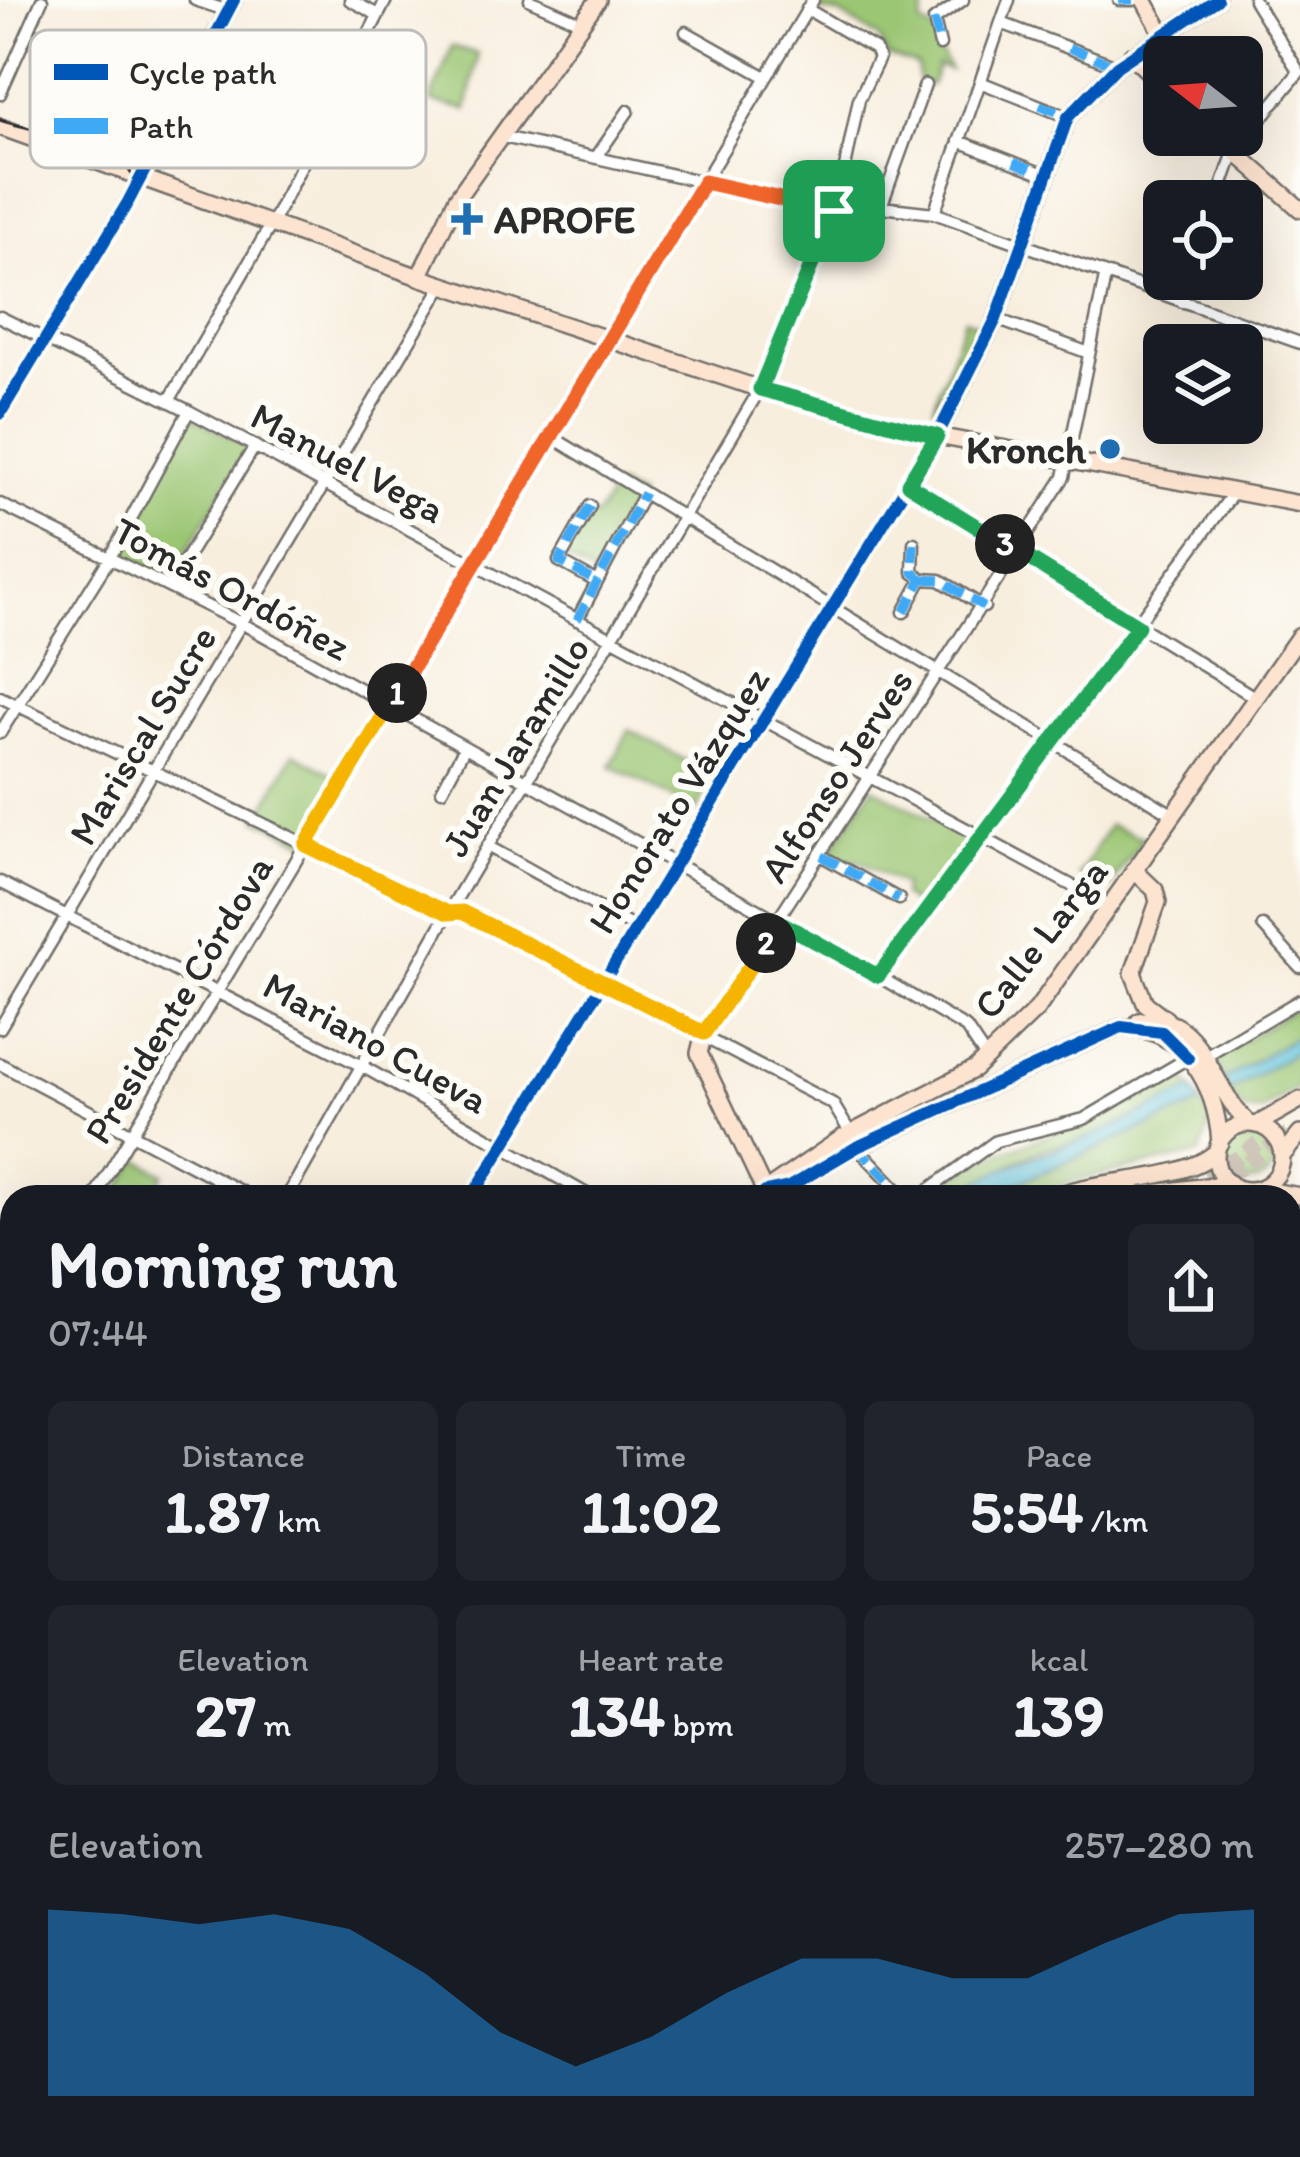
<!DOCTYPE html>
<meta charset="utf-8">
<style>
:root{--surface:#171b24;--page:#20242c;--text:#f1f3f6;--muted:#9ea1a6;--accent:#1f6fb2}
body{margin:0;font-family:Itim,sans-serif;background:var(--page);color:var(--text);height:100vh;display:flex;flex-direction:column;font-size:45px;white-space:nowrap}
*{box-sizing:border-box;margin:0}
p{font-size:39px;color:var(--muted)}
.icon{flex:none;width:66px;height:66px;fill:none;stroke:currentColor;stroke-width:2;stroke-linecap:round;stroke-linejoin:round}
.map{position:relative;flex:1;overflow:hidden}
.details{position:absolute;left:0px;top:1185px;width:1302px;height:972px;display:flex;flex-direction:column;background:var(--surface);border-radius:36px 36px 0 0;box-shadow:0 12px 48px #0002}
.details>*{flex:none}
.needle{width:78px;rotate:287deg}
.buttons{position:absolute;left:1143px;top:36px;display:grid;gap:24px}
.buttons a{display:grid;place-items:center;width:120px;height:120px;border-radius:18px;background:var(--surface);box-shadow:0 12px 48px #0002;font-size:60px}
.pin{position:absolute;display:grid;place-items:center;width:102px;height:102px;color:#fff;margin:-51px;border-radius:24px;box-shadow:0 6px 18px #0006}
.km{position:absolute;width:60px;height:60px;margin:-30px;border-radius:50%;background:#222;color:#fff;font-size:33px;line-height:60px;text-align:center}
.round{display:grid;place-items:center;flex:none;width:126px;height:126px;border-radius:18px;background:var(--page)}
.head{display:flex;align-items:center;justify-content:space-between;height:204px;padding:0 48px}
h1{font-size:66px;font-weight:700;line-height:90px}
.metrics{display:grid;grid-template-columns:repeat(3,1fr);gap:18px;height:204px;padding:12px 48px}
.metrics div{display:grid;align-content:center;border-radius:18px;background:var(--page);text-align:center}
.metrics b{font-size:60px;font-weight:700}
.metrics small{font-size:33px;font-weight:400}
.metrics p{font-size:33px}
.chart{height:336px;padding:24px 48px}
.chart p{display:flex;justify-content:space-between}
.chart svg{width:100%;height:216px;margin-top:12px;fill:var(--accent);opacity:.7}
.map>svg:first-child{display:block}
</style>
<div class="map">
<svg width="1300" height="2157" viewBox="0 0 1300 2157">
<rect width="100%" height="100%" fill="#fdfcf7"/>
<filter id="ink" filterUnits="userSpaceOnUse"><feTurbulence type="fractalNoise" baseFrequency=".00833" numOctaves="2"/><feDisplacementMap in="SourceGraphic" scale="24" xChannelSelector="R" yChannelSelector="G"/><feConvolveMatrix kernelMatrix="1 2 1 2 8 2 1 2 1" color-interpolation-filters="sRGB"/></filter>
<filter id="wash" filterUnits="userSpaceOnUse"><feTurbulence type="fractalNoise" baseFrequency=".004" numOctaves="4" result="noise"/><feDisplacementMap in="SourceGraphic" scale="48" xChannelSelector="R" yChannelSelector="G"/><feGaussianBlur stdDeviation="2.7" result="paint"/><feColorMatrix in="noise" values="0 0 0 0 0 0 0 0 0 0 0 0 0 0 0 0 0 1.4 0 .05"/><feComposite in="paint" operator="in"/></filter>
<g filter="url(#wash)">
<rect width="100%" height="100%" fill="#f8eede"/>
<path fill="#9bc673" stroke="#63784f" stroke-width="3" d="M823,0H916L924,9L921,24L937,32V48L950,70L938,66L931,85L918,80V66L888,56L879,38L840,14L820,11Z
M452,46L478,54L467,110L431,101Z
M965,318L976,323L954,378L933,407Z
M190,416L249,447L168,583L116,555Z
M617,485L638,496L594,576L563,557L587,514L595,517Z
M629,730L714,776L697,810L611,766Z
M294,753L343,780L306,842L258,819Z
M873,787L969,840L917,907L902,896L903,885L858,860L842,864L828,856Z
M1109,825L1143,838L1110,886L1102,890L1079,876Z
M1300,1005V1034L1224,1080L1216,1058Z
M1300,1049V1086L1261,1111H1244L1230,1091Z
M1182,1076L1193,1089C1159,1106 1126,1123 1091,1137C1076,1143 1060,1143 1045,1148C1002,1164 972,1197 927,1197L979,1160L1118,1110Z
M1201,1104L1210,1122L1200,1154L1072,1181L1038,1197H985Z
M1224 1156a26 26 0 1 1 52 0a26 26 0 1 1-52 0Z
M138,1159L164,1174L151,1197L118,1192Z
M381,2145H442L461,2157H374Z
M797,2145H856L875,2157H814Z
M1208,2145H1268L1250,2157H1216Z"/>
<path fill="#5ec2dc" stroke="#447684" stroke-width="3" d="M1300,1034V1049L1230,1091L1224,1080Z
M1193,1089L1201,1104L985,1197H957C997,1165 1042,1155 1088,1138C1124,1125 1158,1106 1193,1089Z"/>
</g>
<g filter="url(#ink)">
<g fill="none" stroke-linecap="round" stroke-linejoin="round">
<path stroke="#cfc7ba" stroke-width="15" stroke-dasharray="15 8" stroke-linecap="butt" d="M1204,1171L1236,1159L1282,1126
M1206,1180L1238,1170L1288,1134"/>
<defs>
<path id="street" d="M195,0L228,11
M350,0L378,15
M530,0L582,23
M1119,0H1134
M1001,23L1117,66
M686,32L766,77
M940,45L934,20L963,0
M980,82L1068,117
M0,94L42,0
M503,137L834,211
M959,141L1046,175
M597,156L628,111
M1217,201L1234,152L1299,72L1254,0
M838,202L934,213L1300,343
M882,204L925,85
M934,213L1009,0
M1182,302L1190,279
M0,317L189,411L1108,905
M996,319L1089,353
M169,401L272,223L386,0
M0,414L140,177
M552,437L1172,814
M908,484L1256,698
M0,504L243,624L878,976L966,1028L986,1058
M590,506L559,561L597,582
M914,543L913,572L922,579
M922,579L940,580L984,607
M169,586L255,446
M904,612L922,579
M577,620L644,493
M0,697L448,913L462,912L833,1104L851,1134
M0,733L111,556L189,411
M442,790L465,747
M489,847L635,928
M822,856L899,899
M0,882L360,1065L592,1197
M1263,926L1300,967
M878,976L1234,492
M0,1028L443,285
M704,1033L1064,477L1105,277
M1205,1056L1300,1000
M0,1064L251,1197
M857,1147L905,1197
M94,1197L813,0
M287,1197L448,913L760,389L838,202L859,99L879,58L875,49L807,9
M472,1197L937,436
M919,1197L996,1141L1084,1119L1188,1058
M0,1248L12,1254
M0,1360L12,1339
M0,1434L12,1440
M1290,1461L1300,1462
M0,1602L12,1608
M1290,1633L1300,1635
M0,1671L12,1653
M1290,1713L1300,1717
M1290,1755L1300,1732
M0,1786L12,1792
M0,2029L12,2022
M114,2145L124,2157
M593,2145L611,2157
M298,2157L311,2145
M563,2157L571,2145"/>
<path id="secondary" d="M1144,0L1163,34
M1131,55L1164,87
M0,127L419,277L760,389L937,436L1300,504
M1216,135L1300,209
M140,177L234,0
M419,277L457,198L598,0
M937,436L996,319L1068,117L1117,66L1217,0
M1134,870L1155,890L1158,902L1133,973L1145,1003L1166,1019
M1139,1021C1205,1009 1210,1092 1250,1124
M704,1033L699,1053L765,1192
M1216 1157a33 33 0 1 1 66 0a33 33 0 1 1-66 0Z
M1256,1125L1300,1100
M1282,1156L1300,1134
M779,1189L857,1147L1121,1027C1185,1028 1216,1084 1220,1143
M1260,1189L1300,1196
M756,1197L842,1138L975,1069L1037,1009L1300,635
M1053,1197C1099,1177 1184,1183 1217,1151
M1101,1197L1134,1191
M1124,1197L1230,1183
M0,1898L12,1886
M1290,2017L1300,2010
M1290,2031L1300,2025
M0,2110L12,2104
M0,2129L12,2122
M784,2145L803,2157
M871,2145L889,2157
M1093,2145L1107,2157
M1135,2157L1148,2145"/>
</defs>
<use href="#street" stroke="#736f6a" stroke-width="15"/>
<use href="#secondary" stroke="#736f6a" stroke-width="20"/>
<use href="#street" stroke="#fff" stroke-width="10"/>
<use href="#secondary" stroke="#fde4d0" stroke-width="15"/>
<path stroke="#2b2b2b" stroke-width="3" d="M0,120C39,134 127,139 136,186L0,421"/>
<path stroke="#3fa9f5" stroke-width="9" stroke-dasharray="18 9" stroke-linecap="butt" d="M1119,0H1134
M934,20L940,45
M1069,48L1117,66
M1040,105L1068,117
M1014,162L1046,175
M590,506L559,561L597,582
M914,543L913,572L922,579
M922,579L940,580L984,607
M904,612L922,579
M577,620L644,493
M822,856L899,899
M857,1147L905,1197
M0,2029L12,2022"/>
<defs>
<path id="cycleway" d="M0,414L128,202L234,0
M765,1192L789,1187L857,1147L1121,1027L1162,1032L1188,1058
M472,1197L937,436L996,319L1068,117L1117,66L1217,0"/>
</defs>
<use href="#cycleway" stroke="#fdfcf7" stroke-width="20"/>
<use href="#cycleway" stroke="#0057b8" stroke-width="12"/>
</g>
</g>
<g fill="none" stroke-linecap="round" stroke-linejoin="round" filter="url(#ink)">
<defs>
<path id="split-1" d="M397,693L704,182L834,211"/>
<path id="split-2" d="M397,693L306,845L448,913L462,912L704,1033L766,943"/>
<path id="split-3" d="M766,943L780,922L878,976L1138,626L1005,544"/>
<path id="split-4" d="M834,211L760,389L937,436L908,484L1005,544"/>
</defs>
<use href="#split-1" stroke="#fff" stroke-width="24"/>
<use href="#split-2" stroke="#fff" stroke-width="24"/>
<use href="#split-3" stroke="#fff" stroke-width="24"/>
<use href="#split-4" stroke="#fff" stroke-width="24"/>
<use href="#split-1" stroke="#f0652b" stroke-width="15"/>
<use href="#split-2" stroke="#f5b400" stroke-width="15"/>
<use href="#split-3" stroke="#22a559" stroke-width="15"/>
<use href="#split-4" stroke="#22a559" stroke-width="15"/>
</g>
<g fill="#1f6fb2" stroke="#fdfcf7" stroke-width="4.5">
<path d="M461 201h12v12h12v12h-12v12h-12v-12h-12v-12h12z"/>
<circle cx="1110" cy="449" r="12"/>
</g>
<g text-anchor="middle" stroke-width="12" stroke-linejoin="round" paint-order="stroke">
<g font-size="39" font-weight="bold" fill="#2b2b2b" stroke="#fdfcf7" text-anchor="start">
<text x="494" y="233">APROFE</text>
<text x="1086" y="463" text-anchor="end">Kronch</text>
</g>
<g font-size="39" fill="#2b2b2b" stroke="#fdfcf7">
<text transform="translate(348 462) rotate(28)" y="14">Manuel Vega</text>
<text transform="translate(232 588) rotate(28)" y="14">Tomás Ordóñez</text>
<text transform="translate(142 735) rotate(-59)" y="14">Mariscal Sucre</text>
<text transform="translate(515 746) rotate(-59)" y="14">Juan Jaramillo</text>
<text transform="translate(836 775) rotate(-57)" y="14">Alfonso Jerves</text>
<text transform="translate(678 800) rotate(-58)" y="14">Honorato Vázquez</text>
<text transform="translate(1040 938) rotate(-52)" y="14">Calle Larga</text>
<text transform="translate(178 999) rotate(-59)" y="14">Presidente Córdova</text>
<text transform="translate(376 1042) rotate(29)" y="14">Mariano Cueva</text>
</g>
</g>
<rect x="30" y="30" width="396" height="138" rx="18" fill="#fdfcf7" stroke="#bebdba" stroke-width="3"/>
<rect x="54" y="64" width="54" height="16" fill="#0057b8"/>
<rect x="54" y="118" width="54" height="16" fill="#3fa9f5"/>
<g font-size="33" fill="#2b2b2b">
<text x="129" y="84">Cycle path</text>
<text x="129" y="138">Path</text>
</g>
</svg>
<div class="buttons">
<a><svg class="needle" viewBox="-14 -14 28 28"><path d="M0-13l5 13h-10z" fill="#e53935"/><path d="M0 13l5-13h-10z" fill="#9ea1a6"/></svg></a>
<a><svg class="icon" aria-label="locate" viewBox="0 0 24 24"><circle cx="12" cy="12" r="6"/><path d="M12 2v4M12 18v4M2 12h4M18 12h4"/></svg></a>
<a><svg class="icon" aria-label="layers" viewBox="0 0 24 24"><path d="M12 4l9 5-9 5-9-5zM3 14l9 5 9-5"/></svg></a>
</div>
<div class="pin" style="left:834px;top:211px;background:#1e9e55"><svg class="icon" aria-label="arrive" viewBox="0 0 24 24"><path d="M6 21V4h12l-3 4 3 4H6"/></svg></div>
<b class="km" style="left:397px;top:693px">1</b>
<b class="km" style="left:766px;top:943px">2</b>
<b class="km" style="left:1005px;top:544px">3</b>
<section class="details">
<div class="head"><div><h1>Morning run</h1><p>07:44</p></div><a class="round"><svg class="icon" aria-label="share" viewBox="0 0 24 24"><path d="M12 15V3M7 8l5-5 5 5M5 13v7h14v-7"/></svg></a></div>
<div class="metrics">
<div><p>Distance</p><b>1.87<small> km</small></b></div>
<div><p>Time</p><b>11:02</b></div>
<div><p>Pace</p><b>5:54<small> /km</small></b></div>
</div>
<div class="metrics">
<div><p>Elevation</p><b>27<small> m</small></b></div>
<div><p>Heart rate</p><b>134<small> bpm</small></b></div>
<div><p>kcal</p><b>139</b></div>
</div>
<div class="chart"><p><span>Elevation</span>257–280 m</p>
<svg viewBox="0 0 160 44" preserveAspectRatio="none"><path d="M0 44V6L10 7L20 9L30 7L40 10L50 19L60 31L70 38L80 32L90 23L100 16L110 16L120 20L130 20L140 13L150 7L160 6V44z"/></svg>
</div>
</section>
</div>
